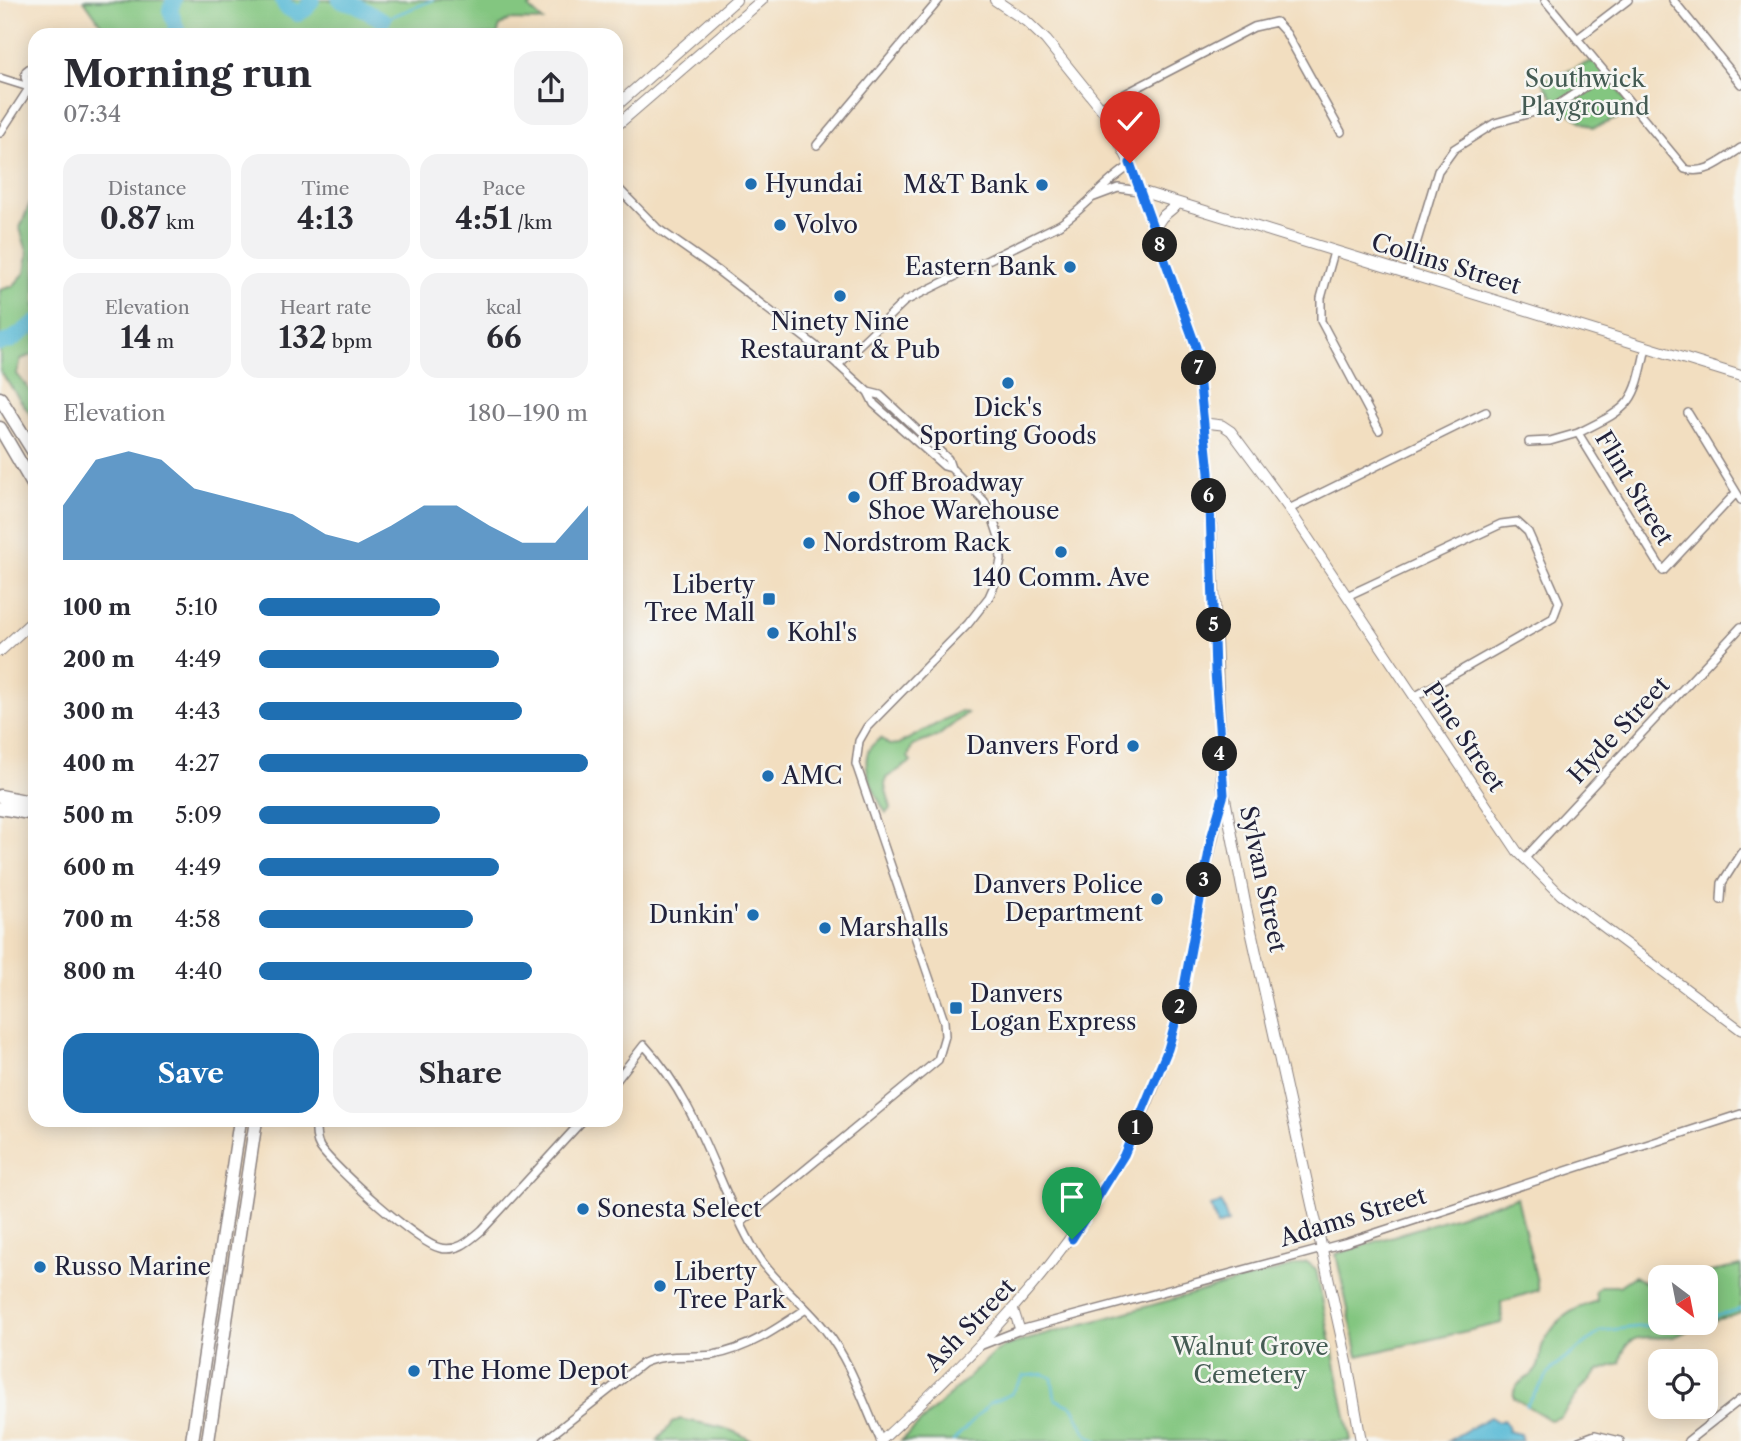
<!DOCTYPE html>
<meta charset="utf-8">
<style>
:root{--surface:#fff;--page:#f2f2f3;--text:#2b2b33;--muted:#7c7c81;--accent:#1f6fb2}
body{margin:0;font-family:"Libre Caslon Text",serif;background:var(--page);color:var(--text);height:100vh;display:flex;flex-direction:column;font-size:26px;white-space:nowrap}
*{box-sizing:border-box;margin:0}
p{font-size:23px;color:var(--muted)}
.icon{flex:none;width:38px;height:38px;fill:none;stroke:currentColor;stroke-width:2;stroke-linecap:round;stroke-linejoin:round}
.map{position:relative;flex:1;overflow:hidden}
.drawer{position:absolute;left:28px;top:28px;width:595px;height:1099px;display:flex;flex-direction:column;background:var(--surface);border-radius:21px;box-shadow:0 4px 18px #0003}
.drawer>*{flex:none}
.needle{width:46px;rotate:148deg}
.buttons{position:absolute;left:1648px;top:1265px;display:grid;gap:14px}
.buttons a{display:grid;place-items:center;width:70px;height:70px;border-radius:14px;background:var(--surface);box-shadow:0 4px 18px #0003;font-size:35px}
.pin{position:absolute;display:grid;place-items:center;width:60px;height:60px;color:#fff;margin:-72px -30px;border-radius:50% 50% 50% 0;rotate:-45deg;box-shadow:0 0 7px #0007}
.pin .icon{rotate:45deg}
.km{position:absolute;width:35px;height:35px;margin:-18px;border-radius:50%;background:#222;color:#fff;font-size:19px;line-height:35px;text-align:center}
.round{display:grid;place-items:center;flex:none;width:74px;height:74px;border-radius:21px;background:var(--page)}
.overview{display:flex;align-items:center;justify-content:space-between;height:119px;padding:0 35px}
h1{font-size:38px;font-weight:700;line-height:52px}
.stats{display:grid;grid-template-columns:repeat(3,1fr);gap:10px;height:119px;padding:7px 35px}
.stats div{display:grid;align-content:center;border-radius:18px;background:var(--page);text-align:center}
.stats b{font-size:30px;font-weight:700}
.stats small{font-size:19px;font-weight:400}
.stats p{font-size:19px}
.chart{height:196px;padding:14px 35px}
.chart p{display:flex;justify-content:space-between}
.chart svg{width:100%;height:126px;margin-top:7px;fill:var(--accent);opacity:.7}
.button{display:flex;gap:14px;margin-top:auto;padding:14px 35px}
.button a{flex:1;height:80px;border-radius:21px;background:var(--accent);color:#fff;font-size:28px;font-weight:700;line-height:80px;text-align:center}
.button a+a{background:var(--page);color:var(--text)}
ul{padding:0 35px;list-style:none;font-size:23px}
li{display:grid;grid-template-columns:112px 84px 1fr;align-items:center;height:52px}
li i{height:18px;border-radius:9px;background:var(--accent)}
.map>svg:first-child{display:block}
</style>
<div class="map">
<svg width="1741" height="1441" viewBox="0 0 1741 1441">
<rect width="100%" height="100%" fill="#f6f6f2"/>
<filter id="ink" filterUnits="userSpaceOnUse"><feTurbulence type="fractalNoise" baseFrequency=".0143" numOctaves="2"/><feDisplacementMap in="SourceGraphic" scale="14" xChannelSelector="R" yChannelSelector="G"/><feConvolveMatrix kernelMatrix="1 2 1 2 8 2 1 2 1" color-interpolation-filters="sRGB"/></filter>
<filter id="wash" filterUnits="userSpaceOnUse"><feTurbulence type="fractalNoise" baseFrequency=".00686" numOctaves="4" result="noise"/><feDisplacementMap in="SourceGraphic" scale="28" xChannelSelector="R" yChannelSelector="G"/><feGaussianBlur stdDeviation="1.57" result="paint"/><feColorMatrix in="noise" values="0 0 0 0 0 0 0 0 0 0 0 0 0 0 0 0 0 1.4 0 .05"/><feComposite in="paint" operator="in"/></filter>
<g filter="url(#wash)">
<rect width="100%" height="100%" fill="#f2dec0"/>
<path fill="#83c680" stroke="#52745e" stroke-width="2" d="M84,0H536L529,8L543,21L509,20L500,26L497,35H105V30Z
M1595,60L1635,112L1593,128C1568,115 1556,105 1542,81Z
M35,191V354L21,359L17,374L35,397V421L0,371V290L13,286L25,273L28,254L20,228Z
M961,711L967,713L938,736L912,746L908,757L911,762L886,778L885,786L891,808L886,813C877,799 860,766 869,750C871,745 877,741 881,738L889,745L899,744Z
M1517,1197L1539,1290L1501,1302L1502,1323L1358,1356L1336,1254Z
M1307,1262L1316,1269L1351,1441H901L995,1352L1005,1346Z
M1741,1266V1313C1727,1318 1711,1320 1698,1325C1689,1329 1682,1335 1673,1337C1649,1341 1627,1326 1620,1363L1598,1371L1582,1388L1561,1417L1550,1420L1514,1398C1511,1382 1528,1381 1536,1370C1542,1362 1539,1352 1543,1344C1556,1319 1570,1309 1597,1301L1595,1292L1601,1286H1619L1634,1276L1661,1293V1323H1706V1278L1685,1277Z
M680,1419C707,1425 729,1426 752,1441H657L672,1423Z"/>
<path fill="#57b9d5" stroke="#3c6e88" stroke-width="2" d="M1221,1203L1228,1222L1217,1226L1211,1206Z
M1490,1417L1498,1422L1503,1420L1508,1426L1507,1431L1520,1434L1522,1441H1448Z"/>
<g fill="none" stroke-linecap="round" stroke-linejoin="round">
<path stroke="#57b9d5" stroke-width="2.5" d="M383,20L433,0
M1706,1319L1741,1309
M1526,1406L1552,1369L1601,1331L1672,1323
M953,1441L990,1403L1011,1394L1024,1376L1044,1374L1052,1378L1055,1399L1073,1407L1086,1433L1097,1441"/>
<path stroke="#57b9d5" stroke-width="16" d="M174,0L170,10L179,35
M282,0L286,7L298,14L306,9L312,0
M340,0L351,3L383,20
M0,343L10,341L35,323"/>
</g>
</g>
<g filter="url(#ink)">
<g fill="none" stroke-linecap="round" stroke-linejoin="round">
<defs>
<path id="minor" d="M1545,0L1685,169C1706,176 1724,159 1741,148
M1673,0L1741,84
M1577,39L1628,0
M0,78L35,89
M29,87L25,77L26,71L35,64
M1100,107L1254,27L1276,22L1286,33L1341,132
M0,133L30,87
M817,145L939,0
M616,186L657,228L717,270L826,354L868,392L874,404L944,466L951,468
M1094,197L1118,188L1140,191
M1334,252L1321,298V321L1379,430
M1407,274L1438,171L1454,149L1495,123L1556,106L1605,74
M1646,347C1634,406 1632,406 1578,433L1663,571L1736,493
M838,365L905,301L1059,225C1086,208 1103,183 1130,166
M1688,413L1741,500
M1529,442L1550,441L1578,433
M1289,509L1486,412
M1347,596L1501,524L1517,522L1528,532L1559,602L1553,618L1414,697
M1524,859L1741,627
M1721,900L1722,883L1741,853
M616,1081L644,1045C702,1108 714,1180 755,1251C774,1283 804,1302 826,1331C851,1362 864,1405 881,1441
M316,1120C316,1129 315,1139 320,1147C333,1167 419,1244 440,1248C458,1252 469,1241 482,1230L583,1120
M742,1222L938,1060L945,1036L944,1021L856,764L859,741L867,727L968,624L989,597L997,579L1001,560L1000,540L993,519L984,501L951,468L948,459L880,395L868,392
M982,1345L1020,1330L1348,1242L1741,1114
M544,1441L643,1363C665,1353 690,1358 713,1355C748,1349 778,1328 806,1309
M1579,1441L1595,1435L1620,1441
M1688,1441L1741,1399"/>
<path id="tertiary" d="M1205,423L1222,425L1231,431L1289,509L1517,851L1561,895L1741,1030
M1013,1308L1020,1330
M881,1441C1001,1329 1119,1209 1168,1047C1194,964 1200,877 1224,794"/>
<path id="secondary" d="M995,0L1026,21L1046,40L1104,112L1130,163L1196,347L1209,473L1222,783L1246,908L1347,1362L1361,1441
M616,106L736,0
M616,126L762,0
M1140,191L1741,376
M1154,229L1162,217L1179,203
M0,651L35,619"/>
<path id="motorway" d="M0,398L35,454
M0,428L35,488
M0,796L35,803
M0,808L35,814
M192,1441L240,1120
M208,1441L256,1120"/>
</defs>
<use href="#minor" stroke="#8a807e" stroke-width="10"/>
<use href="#tertiary" stroke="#8a807e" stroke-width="11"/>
<use href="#secondary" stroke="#8a807e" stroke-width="12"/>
<use href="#motorway" stroke="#8a807e" stroke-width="15"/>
<use href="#minor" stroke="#fff" stroke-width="7"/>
<use href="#tertiary" stroke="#fff" stroke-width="9"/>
<use href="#secondary" stroke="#fff" stroke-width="10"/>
<use href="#motorway" stroke="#fff" stroke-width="12"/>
</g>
</g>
<g fill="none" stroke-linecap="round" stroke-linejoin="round" filter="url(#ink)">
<defs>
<path id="route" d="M1072,1239L1124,1155L1168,1049L1181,1003L1212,835L1224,794L1215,672L1209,473L1196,347L1130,163"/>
</defs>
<use href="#route" stroke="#fff" stroke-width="14"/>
<use href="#route" stroke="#1a73e8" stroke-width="9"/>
</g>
<g fill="#1f6fb2" stroke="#f6f6f2" stroke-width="2.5">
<circle cx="751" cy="184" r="7"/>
<circle cx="1042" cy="185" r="7"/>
<circle cx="780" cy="225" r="7"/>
<circle cx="1070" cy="267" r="7"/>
<circle cx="840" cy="296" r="7"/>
<circle cx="1008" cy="383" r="7"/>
<circle cx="854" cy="497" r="7"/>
<circle cx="809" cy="543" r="7"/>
<circle cx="1061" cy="552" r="7"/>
<rect x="762" y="592" width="14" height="14" rx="3.5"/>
<circle cx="773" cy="633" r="7"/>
<circle cx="1133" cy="746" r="7"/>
<circle cx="768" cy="776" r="7"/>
<circle cx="1157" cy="899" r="7"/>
<circle cx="753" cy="915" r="7"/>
<circle cx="825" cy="928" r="7"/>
<rect x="949" y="1001" width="14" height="14" rx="3.5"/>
<circle cx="583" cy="1209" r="7"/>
<circle cx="40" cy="1267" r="7"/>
<circle cx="660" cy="1286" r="7"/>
<circle cx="414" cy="1371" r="7"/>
</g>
<g text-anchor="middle" stroke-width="5" stroke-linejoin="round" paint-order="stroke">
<g font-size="24" fill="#445b53" stroke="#f6f6f2">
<text x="1585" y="87">Southwick<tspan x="1585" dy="28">Playground</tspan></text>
<text x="1250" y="1355">Walnut Grove<tspan x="1250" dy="28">Cemetery</tspan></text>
</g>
<g font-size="24" fill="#22223b" stroke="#f6f6f2" text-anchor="start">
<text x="765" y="192">Hyundai</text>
<text x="1028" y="193" text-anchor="end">M&amp;T Bank</text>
<text x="794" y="233">Volvo</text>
<text x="1056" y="275" text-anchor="end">Eastern Bank</text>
<text x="840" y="330" text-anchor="middle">Ninety Nine<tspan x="840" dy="28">Restaurant &amp; Pub</tspan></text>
<text x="1008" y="416" text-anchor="middle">Dick's<tspan x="1008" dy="28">Sporting Goods</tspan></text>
<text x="868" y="491">Off Broadway<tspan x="868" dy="28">Shoe Warehouse</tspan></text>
<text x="823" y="551">Nordstrom Rack</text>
<text x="1061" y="586" text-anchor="middle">140 Comm. Ave</text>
<text x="755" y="593" text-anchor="end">Liberty<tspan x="755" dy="28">Tree Mall</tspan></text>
<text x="787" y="641">Kohl's</text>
<text x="1119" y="754" text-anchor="end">Danvers Ford</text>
<text x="782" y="784">AMC</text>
<text x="1143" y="893" text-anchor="end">Danvers Police<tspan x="1143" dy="28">Department</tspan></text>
<text x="739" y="923" text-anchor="end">Dunkin'</text>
<text x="839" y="936">Marshalls</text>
<text x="970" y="1002">Danvers<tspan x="970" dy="28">Logan Express</tspan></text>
<text x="597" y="1217">Sonesta Select</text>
<text x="54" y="1275">Russo Marine</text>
<text x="674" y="1280">Liberty<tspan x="674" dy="28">Tree Park</tspan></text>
<text x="428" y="1379">The Home Depot</text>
</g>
<g font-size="24" fill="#22223b" stroke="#f6f6f2">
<text transform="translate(1446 264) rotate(17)" y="8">Collins Street</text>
<text transform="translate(1634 488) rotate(59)" y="8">Flint Street</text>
<text transform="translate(1619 730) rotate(-47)" y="8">Hyde Street</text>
<text transform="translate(1464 737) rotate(56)" y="8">Pine Street</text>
<text transform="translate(1263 879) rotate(78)" y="8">Sylvan Street</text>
<text transform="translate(1353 1217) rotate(-17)" y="8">Adams Street</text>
<text transform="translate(970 1325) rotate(-46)" y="8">Ash Street</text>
</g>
</g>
</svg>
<div class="buttons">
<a><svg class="needle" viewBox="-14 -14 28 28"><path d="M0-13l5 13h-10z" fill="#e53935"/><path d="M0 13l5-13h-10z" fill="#7c7c81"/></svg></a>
<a><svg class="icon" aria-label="locate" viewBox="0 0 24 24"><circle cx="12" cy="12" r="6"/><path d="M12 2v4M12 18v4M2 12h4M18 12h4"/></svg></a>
</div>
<div class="pin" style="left:1072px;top:1239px;background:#1e9e55"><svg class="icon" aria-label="arrive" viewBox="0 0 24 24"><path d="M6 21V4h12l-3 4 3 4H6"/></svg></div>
<div class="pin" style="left:1130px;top:163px;background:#d93025"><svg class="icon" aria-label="check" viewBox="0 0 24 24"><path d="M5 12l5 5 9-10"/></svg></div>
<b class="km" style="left:1136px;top:1128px">1</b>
<b class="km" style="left:1180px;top:1007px">2</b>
<b class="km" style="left:1204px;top:880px">3</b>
<b class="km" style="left:1220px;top:754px">4</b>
<b class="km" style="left:1214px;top:625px">5</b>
<b class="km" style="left:1209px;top:496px">6</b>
<b class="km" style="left:1199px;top:368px">7</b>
<b class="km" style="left:1160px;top:245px">8</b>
<section class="drawer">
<div class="overview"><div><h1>Morning run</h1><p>07:34</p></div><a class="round"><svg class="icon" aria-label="share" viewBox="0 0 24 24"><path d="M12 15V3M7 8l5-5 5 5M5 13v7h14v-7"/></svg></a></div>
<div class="stats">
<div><p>Distance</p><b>0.87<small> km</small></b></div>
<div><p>Time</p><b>4:13</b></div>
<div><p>Pace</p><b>4:51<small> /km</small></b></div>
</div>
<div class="stats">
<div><p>Elevation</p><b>14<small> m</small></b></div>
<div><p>Heart rate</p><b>132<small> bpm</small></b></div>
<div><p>kcal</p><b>66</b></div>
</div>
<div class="chart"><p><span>Elevation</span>180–190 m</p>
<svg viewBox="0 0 160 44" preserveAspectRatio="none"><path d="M0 44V25L10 9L20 6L30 9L40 19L50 22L60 25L70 28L80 35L90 38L100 32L110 25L120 25L130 32L140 38L150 38L160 25V44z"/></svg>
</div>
<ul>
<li><b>100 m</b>5:10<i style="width:55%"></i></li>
<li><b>200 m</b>4:49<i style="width:73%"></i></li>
<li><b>300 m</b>4:43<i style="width:80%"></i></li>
<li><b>400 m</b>4:27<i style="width:100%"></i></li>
<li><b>500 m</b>5:09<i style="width:55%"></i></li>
<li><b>600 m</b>4:49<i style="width:73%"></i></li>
<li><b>700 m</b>4:58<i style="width:65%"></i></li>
<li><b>800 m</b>4:40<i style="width:83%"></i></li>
</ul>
<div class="button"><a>Save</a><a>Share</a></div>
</section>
</div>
